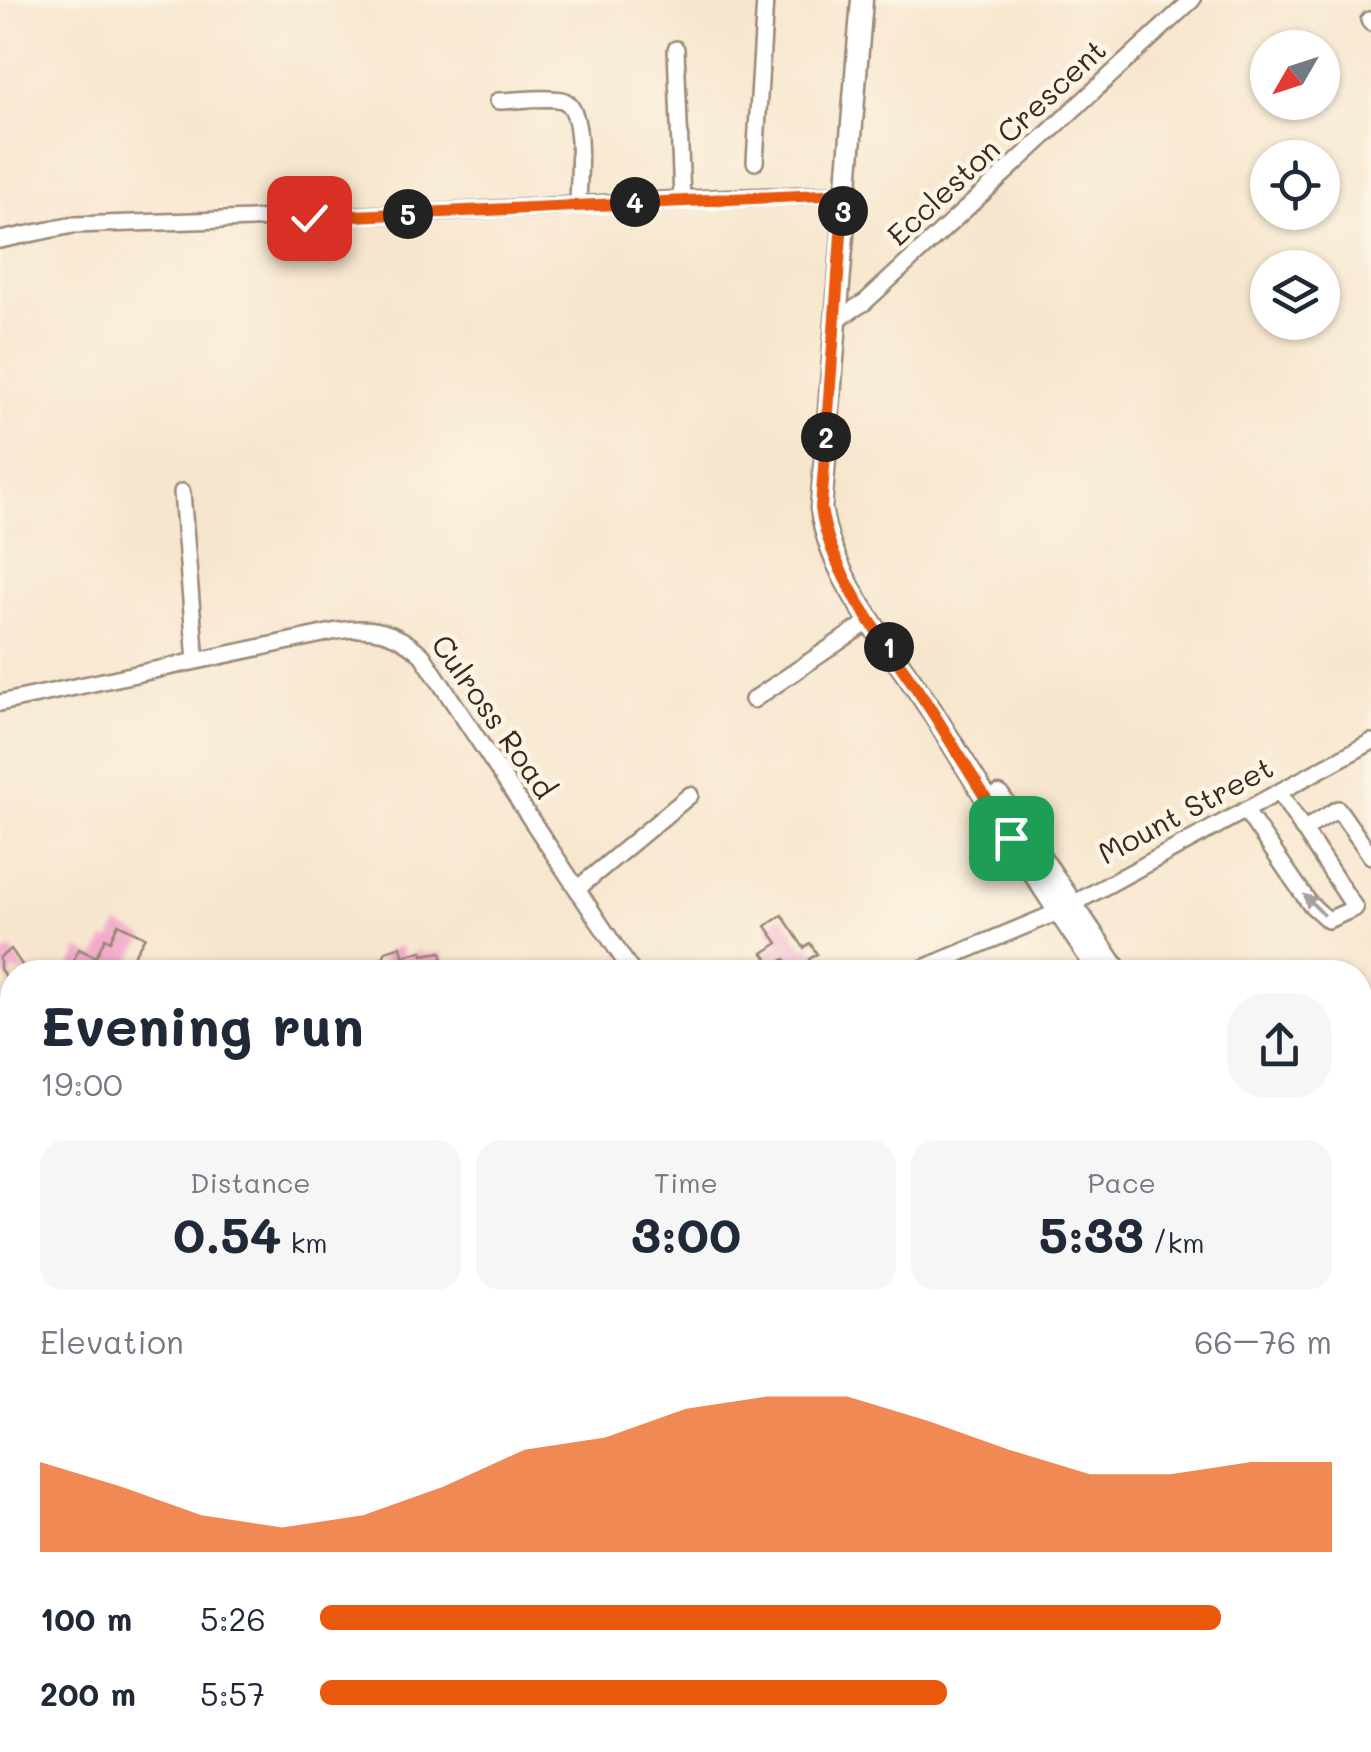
<!DOCTYPE html>
<meta charset="utf-8">
<style>
:root{--surface:#fff;--page:#f6f6f7;--text:#1f2937;--muted:#747a83;--accent:#ea580c}
body{margin:0;font-family:Mali,sans-serif;background:var(--page);color:var(--text);height:100vh;display:flex;flex-direction:column;font-size:38px;white-space:nowrap}
*{box-sizing:border-box;margin:0}
p{font-size:32px;color:var(--muted)}
.icon{flex:none;width:55px;height:55px;fill:none;stroke:currentColor;stroke-width:2;stroke-linecap:round;stroke-linejoin:round}
.map{position:relative;flex:1;overflow:hidden}
.details{position:absolute;left:0px;top:960px;width:1372px;height:792px;display:flex;flex-direction:column;background:var(--surface);border-radius:40px 40px 0 0;box-shadow:0 2px 8px #0004}
.details>*{flex:none}
.needle{width:65px;rotate:231deg}
.fabs{position:absolute;left:1250px;top:30px;display:grid;gap:20px}
.fabs a{display:grid;place-items:center;width:90px;height:90px;border-radius:50%;background:var(--surface);box-shadow:0 2px 8px #0004;font-size:50px}
.pin{position:absolute;display:grid;place-items:center;width:85px;height:85px;color:#fff;margin:-42px;border-radius:20px;box-shadow:0 5px 15px #0006}
.km{position:absolute;width:50px;height:50px;margin:-25px;border-radius:50%;background:#222;color:#fff;font-size:28px;line-height:50px;text-align:center}
.round{display:grid;place-items:center;flex:none;width:105px;height:105px;border-radius:40px;background:var(--page)}
.overview{display:flex;align-items:center;justify-content:space-between;height:170px;padding:0 40px}
h1{font-size:55px;font-weight:700;line-height:75px}
.stats{display:grid;grid-template-columns:repeat(3,1fr);gap:15px;height:170px;padding:10px 40px}
.stats div{display:grid;align-content:center;border-radius:25px;background:var(--page);text-align:center}
.stats b{font-size:50px;font-weight:700}
.stats small{font-size:28px;font-weight:400}
.stats p{font-size:28px}
.chart{height:280px;padding:20px 40px}
.chart p{display:flex;justify-content:space-between}
.chart svg{width:100%;height:180px;margin-top:10px;fill:var(--accent);opacity:.7}
ul{padding:0 40px;list-style:none;font-size:32px}
li{display:grid;grid-template-columns:160px 120px 1fr;align-items:center;height:75px}
li i{height:25px;border-radius:12px;background:var(--accent)}
.map>svg:first-child{display:block}
</style>
<div class="map">
<svg width="1371" height="1752" viewBox="0 0 1371 1752">
<rect width="100%" height="100%" fill="#fcf5e5"/>
<filter id="ink" filterUnits="userSpaceOnUse"><feTurbulence type="fractalNoise" baseFrequency=".01" numOctaves="2"/><feDisplacementMap in="SourceGraphic" scale="20" xChannelSelector="R" yChannelSelector="G"/><feConvolveMatrix kernelMatrix="1 2 1 2 8 2 1 2 1" color-interpolation-filters="sRGB"/></filter>
<filter id="wash" filterUnits="userSpaceOnUse"><feTurbulence type="fractalNoise" baseFrequency=".0048" numOctaves="4" result="noise"/><feDisplacementMap in="SourceGraphic" scale="40" xChannelSelector="R" yChannelSelector="G"/><feGaussianBlur stdDeviation="2.25" result="paint"/><feColorMatrix in="noise" values="0 0 0 0 0 0 0 0 0 0 0 0 0 0 0 0 0 1.4 0 .05"/><feComposite in="paint" operator="in"/></filter>
<g filter="url(#wash)">
<rect width="100%" height="100%" fill="#f7e6ce"/>
<path fill="#b1d179" stroke="#767e4c" stroke-width="2.5" d="M23,1740H135L136,1752H0V1748Z
M998,1740H1184L1156,1752H1002Z"/>
<g id="blocks">
<path fill="#f1abc9" d="M782,915L804,948L810,943L817,954L809,959L818,972H795L785,959L773,967L763,953L778,943L766,926Z
M118,924L145,937L124,972H77L69,969L79,949L96,957L105,938L110,941Z
M401,946L403,956L422,951L423,955L441,952L446,972H396L398,968L382,960L386,951Z
M11,949L27,972H12V986L0,969V957Z
M1247,1740H1295L1301,1748L1326,1740L1368,1742L1338,1752H1233Z"/>
</g>
</g>
<g filter="url(#ink)">
<use href="#blocks" fill-opacity="0" stroke="#998876" stroke-width="2.5"/>
<g fill="none" stroke-linecap="round" stroke-linejoin="round">
<defs>
<path id="minor" d="M1369,20L1371,23
M676,49L682,199
M498,101C517,101 543,96 562,100C587,107 578,183 578,205
M755,162L765,0
M0,240L73,225L427,213L682,199L844,194
M834,321L865,302L1192,0
M182,492L196,661
M753,700L871,620
M0,703L337,631C371,625 396,631 422,655L632,972
M1245,810L1310,904L1328,920L1355,908L1279,792
M1303,830L1338,809L1371,856
M577,889L690,795
M914,972L1058,912L1371,742
M0,1142L12,1139
M3,1171L12,1210
M1360,1508L1371,1505
M0,1738L12,1734
M157,1740L158,1752
M491,1740L496,1752
M884,1740L888,1752
M944,1740L947,1752
M983,1740L987,1752
M449,1752L459,1740"/>
<path id="major" d="M862,0L821,508C831,584 899,657 938,721C991,806 1043,890 1100,972
M999,796L1118,972
M1360,1351L1371,1368"/>
</defs>
<use href="#minor" stroke="#998876" stroke-width="20"/>
<use href="#major" stroke="#998876" stroke-width="25"/>
<path stroke="#998876" stroke-width="2.5" stroke-dasharray="8 8" stroke-linecap="butt" d="M79,1740L84,1752"/>
<use href="#minor" stroke="#fff" stroke-width="15"/>
<use href="#major" stroke="#fff" stroke-width="20"/>
</g>
<defs><path id="oneway-solid" d="M-6-.8H1V-3.2L6.5 0L1 3.2V.8H-6Z" transform="scale(2.5)"/></defs>
<use fill="#a79f9a" href="#oneway-solid" transform="translate(1314 905) rotate(-134)"/>
</g>
<g fill="none" stroke-linecap="round" stroke-linejoin="round" filter="url(#ink)">
<defs>
<path id="route" d="M309,218L844,194L821,508C832,585 898,656 938,721C962,760 986,799 1011,838"/>
</defs>
<use href="#route" stroke="#fff" stroke-width="20"/>
<use href="#route" stroke="#ea580c" stroke-width="12"/>
</g>
<g text-anchor="middle" stroke-width="9" stroke-linejoin="round" paint-order="stroke">
<g font-size="30" fill="#3b2a1e" stroke="#fcf5e5">
<text transform="translate(997 143) rotate(-43)" y="10">Eccleston Crescent</text>
<text transform="translate(493 717) rotate(55)" y="10">Culross Road</text>
<text transform="translate(1186 811) rotate(-28)" y="10">Mount Street</text>
</g>
</g>
</svg>
<div class="fabs">
<a><svg class="needle" viewBox="-14 -14 28 28"><path d="M0-13l5 13h-10z" fill="#e53935"/><path d="M0 13l5-13h-10z" fill="#747a83"/></svg></a>
<a><svg class="icon" aria-label="locate" viewBox="0 0 24 24"><circle cx="12" cy="12" r="6"/><path d="M12 2v4M12 18v4M2 12h4M18 12h4"/></svg></a>
<a><svg class="icon" aria-label="layers" viewBox="0 0 24 24"><path d="M12 4l9 5-9 5-9-5zM3 14l9 5 9-5"/></svg></a>
</div>
<div class="pin" style="left:1011px;top:838px;background:#1e9e55"><svg class="icon" aria-label="arrive" viewBox="0 0 24 24"><path d="M6 21V4h12l-3 4 3 4H6"/></svg></div>
<div class="pin" style="left:309px;top:218px;background:#d93025"><svg class="icon" aria-label="check" viewBox="0 0 24 24"><path d="M5 12l5 5 9-10"/></svg></div>
<b class="km" style="left:889px;top:647px">1</b>
<b class="km" style="left:826px;top:437px">2</b>
<b class="km" style="left:843px;top:211px">3</b>
<b class="km" style="left:635px;top:202px">4</b>
<b class="km" style="left:408px;top:214px">5</b>
<section class="details">
<div class="overview"><div><h1>Evening run</h1><p>19:00</p></div><a class="round"><svg class="icon" aria-label="share" viewBox="0 0 24 24"><path d="M12 15V3M7 8l5-5 5 5M5 13v7h14v-7"/></svg></a></div>
<div class="stats">
<div><p>Distance</p><b>0.54<small> km</small></b></div>
<div><p>Time</p><b>3:00</b></div>
<div><p>Pace</p><b>5:33<small> /km</small></b></div>
</div>
<div class="chart"><p><span>Elevation</span>66–76 m</p>
<svg viewBox="0 0 160 44" preserveAspectRatio="none"><path d="M0 44V22L10 28L20 35L30 38L40 35L50 28L60 19L70 16L80 9L90 6L100 6L110 12L120 19L130 25L140 25L150 22L160 22V44z"/></svg>
</div>
<ul>
<li><b>100 m</b>5:26<i style="width:89%"></i></li>
<li><b>200 m</b>5:57<i style="width:62%"></i></li>
</ul>
</section>
</div>
